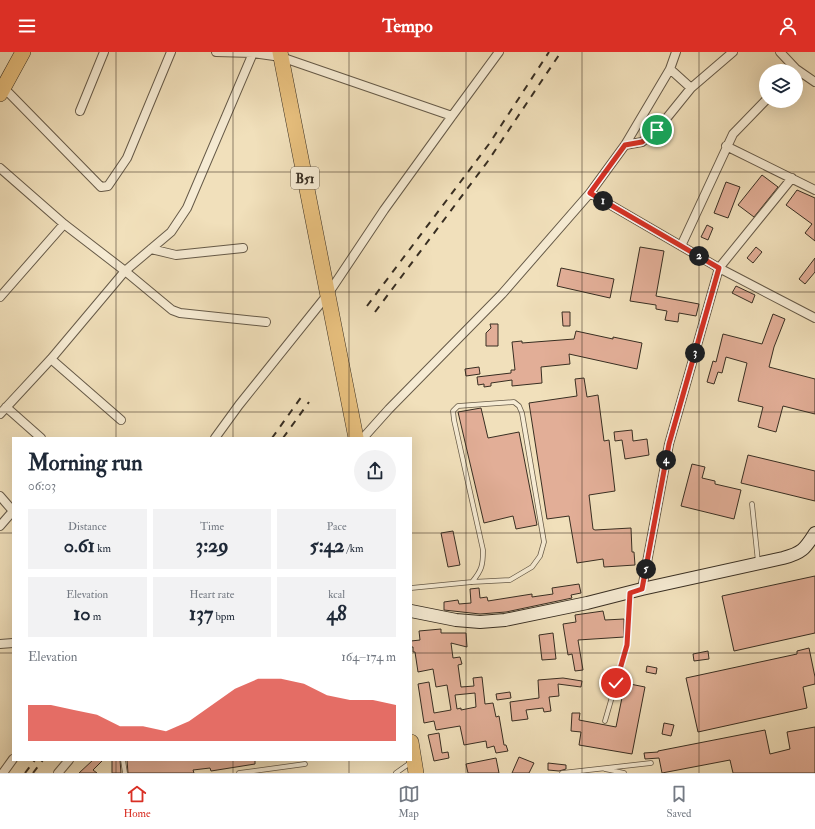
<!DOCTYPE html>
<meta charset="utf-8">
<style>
:root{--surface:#fff;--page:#f2f2f3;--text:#1f2937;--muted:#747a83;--line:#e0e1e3;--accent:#d93025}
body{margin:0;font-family:"IM FELL Double Pica",serif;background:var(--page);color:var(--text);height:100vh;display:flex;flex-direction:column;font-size:15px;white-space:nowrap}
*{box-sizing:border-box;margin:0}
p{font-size:13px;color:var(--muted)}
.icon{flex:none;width:22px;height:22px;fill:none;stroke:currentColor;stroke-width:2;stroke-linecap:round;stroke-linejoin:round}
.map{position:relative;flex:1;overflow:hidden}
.panel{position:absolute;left:12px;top:385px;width:400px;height:324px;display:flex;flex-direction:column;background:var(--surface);border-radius:0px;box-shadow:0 4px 16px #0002}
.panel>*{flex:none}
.tools{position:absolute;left:759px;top:12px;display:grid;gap:8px}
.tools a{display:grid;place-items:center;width:44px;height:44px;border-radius:50%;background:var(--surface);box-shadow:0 4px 16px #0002;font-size:20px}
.pin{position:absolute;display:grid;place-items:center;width:34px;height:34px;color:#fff;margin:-17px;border:2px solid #fff;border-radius:50%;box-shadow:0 1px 4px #0007}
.km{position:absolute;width:20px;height:20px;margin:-10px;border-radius:50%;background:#222;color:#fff;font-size:11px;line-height:20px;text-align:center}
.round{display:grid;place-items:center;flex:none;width:42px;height:42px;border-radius:21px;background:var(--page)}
.headline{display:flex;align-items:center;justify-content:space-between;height:68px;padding:0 16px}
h1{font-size:22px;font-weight:700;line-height:30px}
.stats{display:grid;grid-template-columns:repeat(3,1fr);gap:6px;height:68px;padding:4px 16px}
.stats div{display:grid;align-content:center;border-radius:0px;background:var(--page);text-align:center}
.stats b{font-size:20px;font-weight:700}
.stats small{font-size:11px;font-weight:400}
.stats p{font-size:11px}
.chart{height:112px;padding:8px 16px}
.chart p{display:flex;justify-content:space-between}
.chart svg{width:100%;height:72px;margin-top:4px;fill:var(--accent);opacity:.7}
header{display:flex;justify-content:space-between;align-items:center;height:52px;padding:0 16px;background:var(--accent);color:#fff;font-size:18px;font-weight:700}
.tabs{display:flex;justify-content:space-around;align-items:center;height:56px;border-top:1px solid var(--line);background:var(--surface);font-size:11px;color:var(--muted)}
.tabs a{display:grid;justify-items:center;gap:2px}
.tabs .current{color:var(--accent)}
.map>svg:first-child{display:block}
</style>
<header><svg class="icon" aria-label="menu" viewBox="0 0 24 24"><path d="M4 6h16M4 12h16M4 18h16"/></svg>Tempo<svg class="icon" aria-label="person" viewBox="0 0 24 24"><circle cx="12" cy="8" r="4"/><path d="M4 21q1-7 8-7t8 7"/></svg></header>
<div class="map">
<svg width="815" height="721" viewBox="0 0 815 721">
<rect width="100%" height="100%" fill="#f1e0bb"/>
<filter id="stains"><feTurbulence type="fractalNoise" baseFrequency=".005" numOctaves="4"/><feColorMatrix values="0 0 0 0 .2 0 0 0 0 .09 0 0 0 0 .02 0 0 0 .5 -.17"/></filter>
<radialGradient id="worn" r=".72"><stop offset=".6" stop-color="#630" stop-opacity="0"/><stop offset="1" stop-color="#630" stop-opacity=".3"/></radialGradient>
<path fill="#e2ae97" stroke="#382e22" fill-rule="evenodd" d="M762,123L778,135L754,165L738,153Z
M726,130L740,135L728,166L714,161Z
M797,138L815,146V189L805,181L812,172L786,153Z
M707,173L713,176L708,188L701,185Z
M640,195L664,199L656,244L699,252L696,264L679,261L678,270L665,268L667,259L656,257V253L630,249Z
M756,195L762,200L753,211L747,206Z
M815,206V220L805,232L799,227Z
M561,216L614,227L610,246L557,234Z
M736,234L755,243L752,251L732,241Z
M562,260H570V274H563Z
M773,262L785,267L774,295L769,315L815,327V362L783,354L776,380L758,375L763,355L738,349L747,311L726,305L722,321L718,320L714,332L707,330L713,309L716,310L723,282L762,292Z
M490,272H498V294H486V281L491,276Z
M576,279L613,287V285L642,291L637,317L569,302L570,312L541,315L542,331L512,334V328L491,331V334L484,335V332L478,333L477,325L511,321V318H515L512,290L522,289V291L574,287Z
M479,315L480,322L466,324L465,317Z
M584,326L587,345L598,343L604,389L609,388L615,439L589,443L593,477L595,478L631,476L632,500H634L635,513L604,515L603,507L577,511L569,464L547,467L529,351L577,344L575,327Z
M481,356L488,386L519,380L537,473L516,477L513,464L484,471L458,360Z
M632,378L633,389L647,387L649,403L625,407L622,388L615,389L614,380Z
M748,403L815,419V449L741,431Z
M692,412L705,415L702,426L715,429V432L741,438L734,467L681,454Z
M453,479L460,513L448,515L441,481Z
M815,524V581L734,599L722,544Z
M579,532L581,541L571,543L572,546L506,560L480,562L444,558V550L458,548L459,552L471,551L470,537L479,536L480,546L487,545L488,549L532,542V545L553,542L552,536Z
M603,559L605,568L624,567V585L578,588L583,618L575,619L572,602L568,603L563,572L576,570L575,563Z
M441,577V581H466L467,595L451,591L453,606L460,605L462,612L458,613L461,635L474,634L473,626L482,625L485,652L493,651L496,665L499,664L504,693H506L508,699L496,701L494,694L487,696L486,689L464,693L460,674L436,678L434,669L424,671L418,632L429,630L434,661L451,658L447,633L436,635L433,617L418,620L415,600H413V595H411V589L420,588L419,579ZM475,641L476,655L461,658V656L457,657L455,643Z
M553,581L556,607L542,608L539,583Z
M809,596L815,625V632L803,635L807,656L698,680L686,626L797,602V599Z
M708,599L709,607L694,609L693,602Z
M647,614L657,616L656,622L646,620Z
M563,626L582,629L581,635L558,632L559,644L549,645L551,659L544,660L543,656L526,658L528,667L512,669L510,650L539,646L538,628Z
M625,631L645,635L632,702L579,693L581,680L571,679L572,661H580L579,668L616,675Z
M510,640L511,646L497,648L496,642Z
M664,671L674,673L671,684L662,682Z
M815,675V721H733L730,708L662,721L659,706L645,707L644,701L658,700V699L765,678L770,702L790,697L787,680Z
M439,681L442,701L448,700L449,706L434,709L428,683Z
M519,705L534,711L529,721H512Z
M496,706L499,721H468L466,712Z
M93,708H103L93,718L97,721H79Z
M112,708H120L121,721H112Z
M127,708H255V712L211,719L210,716L193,718L194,721H128Z
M548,711L566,713V717L559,719L548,718Z"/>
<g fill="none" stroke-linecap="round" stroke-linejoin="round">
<defs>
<path id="lane" d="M752,452L758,510
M411,536L472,530L510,528L532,515L540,504L544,490L522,361L519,354L514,350L458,354L453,359L454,368L483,498C483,513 482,518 472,530
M605,669L627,593L630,541
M123,708L125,721
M605,717L624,721
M239,721L305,712
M396,721L410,711
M562,721L651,711"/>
<path id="street" d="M216,0L253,1L281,5L452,64
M780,0L796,17L815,30
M670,17L691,36
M3,35L101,135L108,134L127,106L171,0
M80,59L104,0
M625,93L642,90L657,78L691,36L733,0
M726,94L815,138
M0,116L64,172L125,219L172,258L180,261L266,270
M590,141L719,216L815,266
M681,194L733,82L766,48
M151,197L176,203L243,196
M0,245L64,172
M51,307L121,368
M6,355L41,386
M0,362L51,307L125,219L171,180L187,156L253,1
M215,386L239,353L328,242L384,158L452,64L499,0
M363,386L389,357L502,242L590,141L625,93L670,17L676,0
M0,444L13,459
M0,474L13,459
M642,537L669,392L719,216L792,126
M0,592L13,591
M3,721L13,707
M58,721L69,708"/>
<path id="secondary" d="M411,559L456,568L480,570L505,568L587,551L642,537L783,506C802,501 805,497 815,481"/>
<path id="highway" d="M280,0L356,386
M0,42L23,0
M411,690L416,721"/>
</defs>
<use href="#lane" stroke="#665a48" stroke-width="5.5"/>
<use href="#street" stroke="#665a48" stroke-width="10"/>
<use href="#secondary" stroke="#382e22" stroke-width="14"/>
<use href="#highway" stroke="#382e22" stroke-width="16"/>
<use href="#lane" stroke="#f6ebd3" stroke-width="4"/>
<use href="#street" stroke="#f6ebd3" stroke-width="8"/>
<use href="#secondary" stroke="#f6ebd3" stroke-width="12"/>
<use href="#highway" stroke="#e8c07e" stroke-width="15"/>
<path stroke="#382e22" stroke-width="2" stroke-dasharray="7 7" stroke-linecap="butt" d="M367,254L489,92L549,0
M375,260L488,109L561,0
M272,386L302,344
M283,386L309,350
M25,721L35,708
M33,721L43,708"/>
</g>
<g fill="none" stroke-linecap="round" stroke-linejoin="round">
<defs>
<path id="route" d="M616,631L627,593L630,541L642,537L669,392L719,216L590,141L625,93L642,90L657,78"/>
</defs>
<use href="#route" stroke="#fff" stroke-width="8"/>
<use href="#route" stroke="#d93025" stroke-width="5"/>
</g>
<path fill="none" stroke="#382e22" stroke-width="1" stroke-opacity="0.55" d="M116,0V386M233,0V386M349,0V386M466,0V721M582,0V721M699,0V721M0,120H815M0,240H815M0,360H815M0,481H13M411,481H815M0,601H13M411,601H815M116,708V721M233,708V721M349,708V721"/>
<g text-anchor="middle" stroke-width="3" stroke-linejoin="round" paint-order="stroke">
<rect fill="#f6ebd3" stroke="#716757" stroke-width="1" x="291" y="115" width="28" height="22" rx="3"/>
<g font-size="13" font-weight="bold" fill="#382e22">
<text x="305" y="131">B51</text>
</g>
</g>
<rect width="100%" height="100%" filter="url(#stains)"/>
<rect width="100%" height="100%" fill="url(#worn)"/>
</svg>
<div class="tools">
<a><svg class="icon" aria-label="layers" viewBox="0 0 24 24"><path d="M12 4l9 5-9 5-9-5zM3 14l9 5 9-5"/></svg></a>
</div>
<div class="pin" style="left:657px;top:78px;background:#1e9e55"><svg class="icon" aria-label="arrive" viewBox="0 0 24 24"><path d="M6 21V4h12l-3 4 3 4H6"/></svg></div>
<div class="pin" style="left:616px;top:631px;background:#d93025"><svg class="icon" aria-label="check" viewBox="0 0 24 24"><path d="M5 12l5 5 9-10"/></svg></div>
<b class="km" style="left:603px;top:149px">1</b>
<b class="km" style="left:699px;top:204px">2</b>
<b class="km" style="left:695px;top:301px">3</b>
<b class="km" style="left:666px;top:408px">4</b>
<b class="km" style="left:646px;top:517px">5</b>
<section class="panel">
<div class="headline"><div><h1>Morning run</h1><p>06:03</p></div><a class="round"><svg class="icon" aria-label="share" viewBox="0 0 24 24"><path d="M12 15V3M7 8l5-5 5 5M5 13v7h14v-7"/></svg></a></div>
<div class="stats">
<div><p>Distance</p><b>0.61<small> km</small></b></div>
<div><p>Time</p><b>3:29</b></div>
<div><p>Pace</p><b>5:42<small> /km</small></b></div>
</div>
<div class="stats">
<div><p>Elevation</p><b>10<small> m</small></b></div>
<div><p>Heart rate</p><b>137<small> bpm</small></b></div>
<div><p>kcal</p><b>48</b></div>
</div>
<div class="chart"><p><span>Elevation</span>164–174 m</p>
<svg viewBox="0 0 160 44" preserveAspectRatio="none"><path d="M0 44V22L10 22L20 25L30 28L40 35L50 35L60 38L70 32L80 22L90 12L100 6L110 6L120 9L130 16L140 19L150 19L160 22V44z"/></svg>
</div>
</section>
</div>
<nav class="tabs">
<a class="current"><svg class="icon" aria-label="home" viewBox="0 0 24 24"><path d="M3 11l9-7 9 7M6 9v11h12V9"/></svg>Home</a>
<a><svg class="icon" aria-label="map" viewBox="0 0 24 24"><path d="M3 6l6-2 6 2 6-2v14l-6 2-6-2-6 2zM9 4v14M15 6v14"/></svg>Map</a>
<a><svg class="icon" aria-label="saved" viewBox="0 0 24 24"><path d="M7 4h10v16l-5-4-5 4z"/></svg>Saved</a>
</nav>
